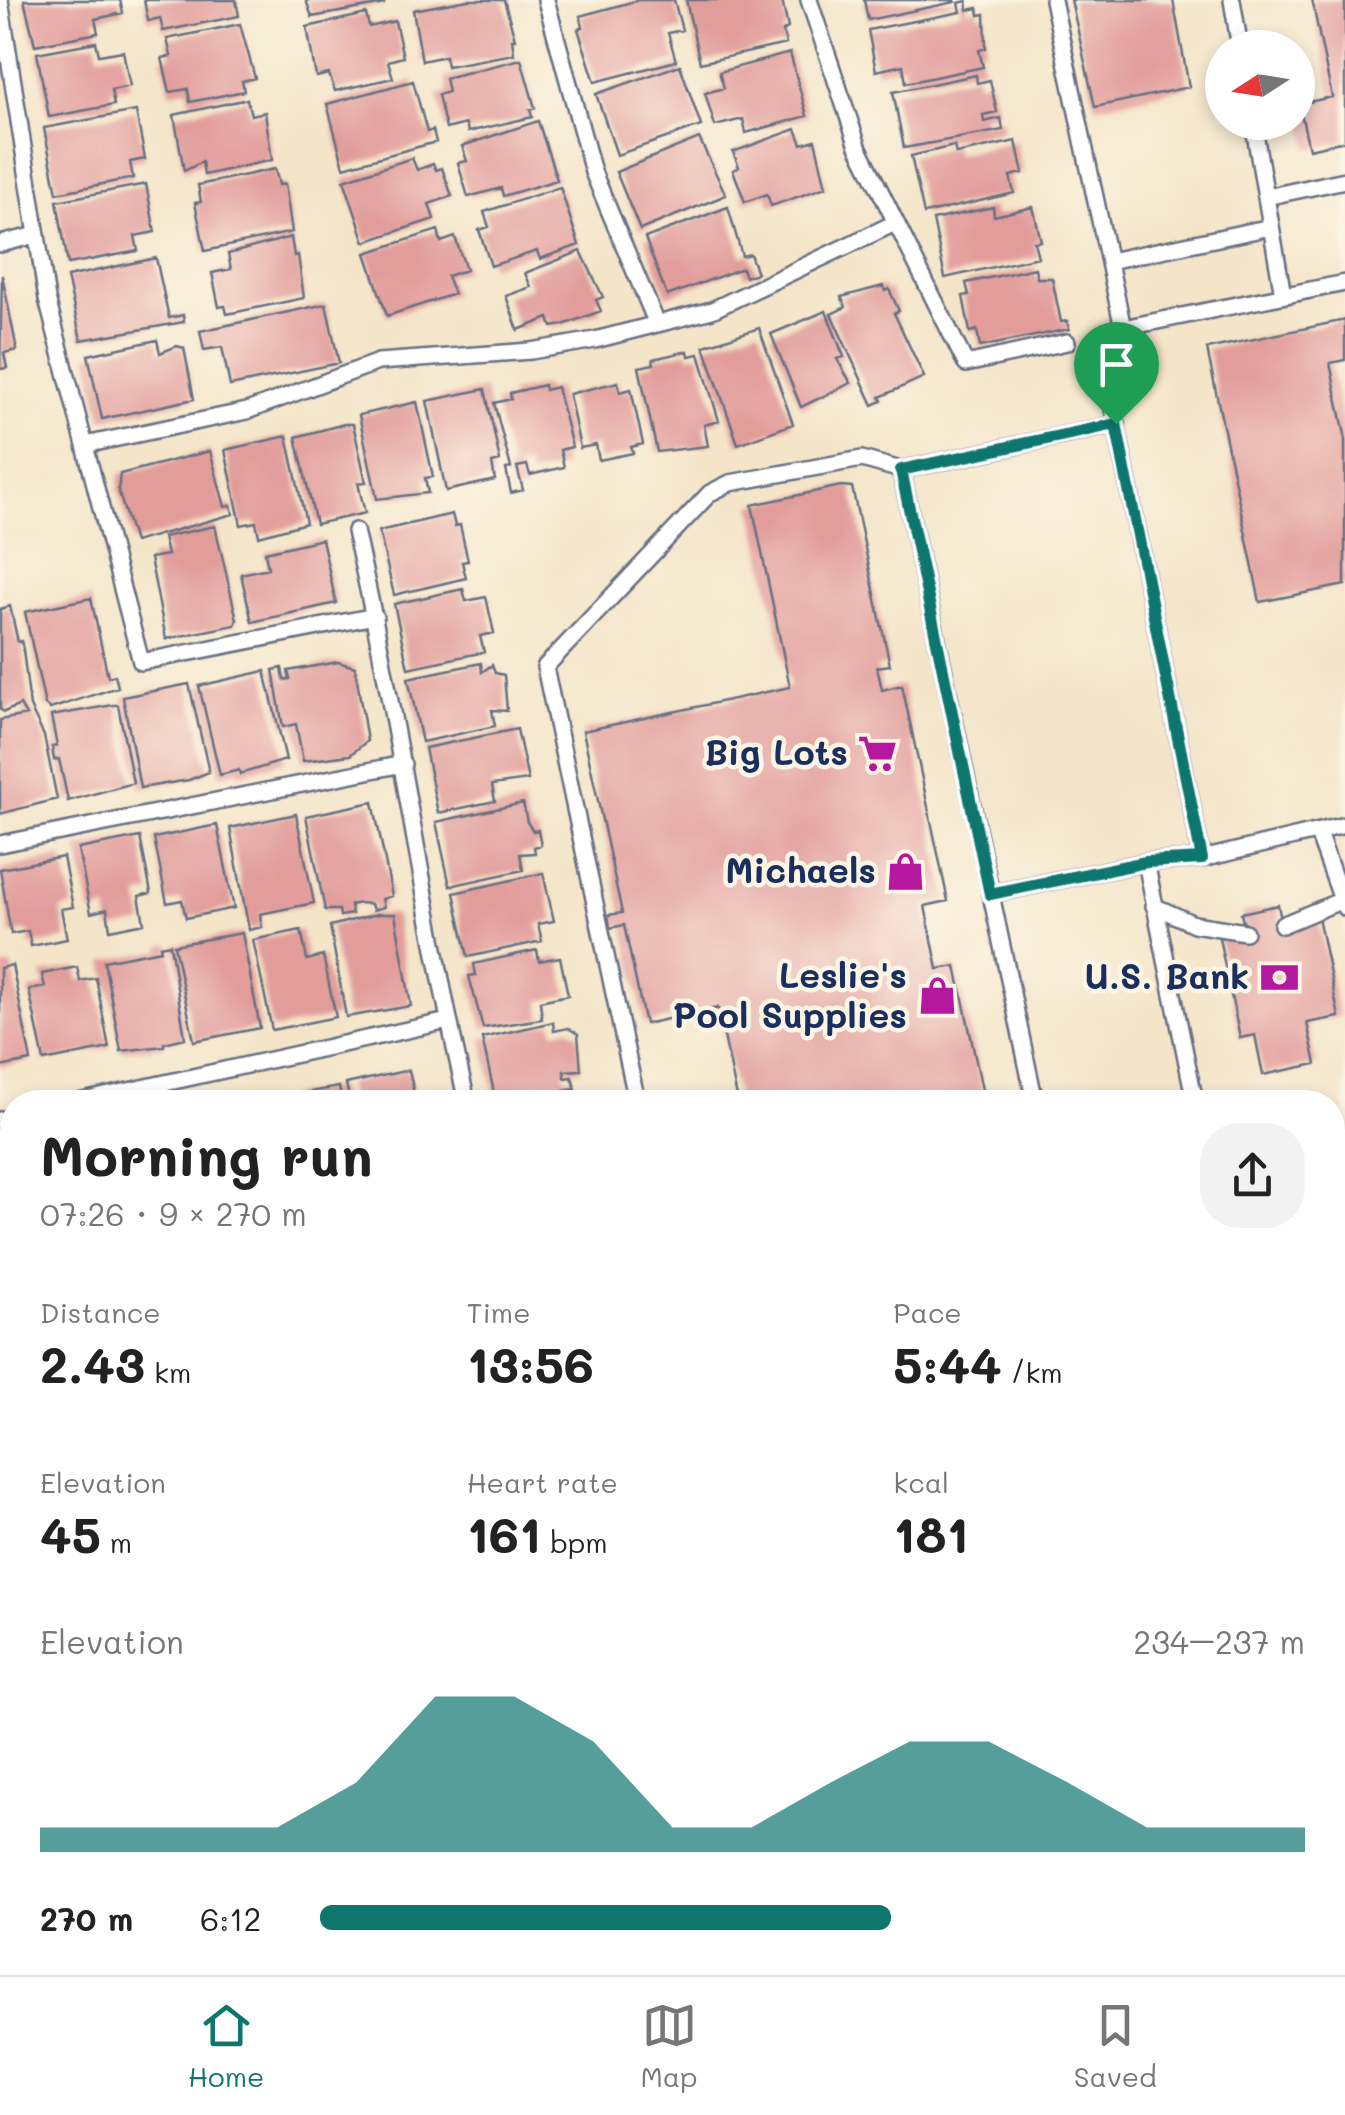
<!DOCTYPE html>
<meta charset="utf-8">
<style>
:root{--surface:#fff;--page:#f2f2f2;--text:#222;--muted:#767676;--line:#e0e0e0;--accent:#0f766e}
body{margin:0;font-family:Mali,sans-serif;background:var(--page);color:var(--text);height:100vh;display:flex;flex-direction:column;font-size:38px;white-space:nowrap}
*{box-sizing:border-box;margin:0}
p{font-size:32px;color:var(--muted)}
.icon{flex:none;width:55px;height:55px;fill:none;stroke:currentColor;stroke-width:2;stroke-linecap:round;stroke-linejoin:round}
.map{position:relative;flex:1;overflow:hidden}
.side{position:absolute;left:0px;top:1090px;width:1345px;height:885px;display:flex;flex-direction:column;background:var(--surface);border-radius:40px 40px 0 0;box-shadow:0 5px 15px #0003}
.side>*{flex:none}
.needle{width:65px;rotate:258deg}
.buttons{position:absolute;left:1205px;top:30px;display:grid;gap:20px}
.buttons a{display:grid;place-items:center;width:110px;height:110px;border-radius:50%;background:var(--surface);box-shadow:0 5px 15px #0003;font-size:50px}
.pin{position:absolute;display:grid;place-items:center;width:85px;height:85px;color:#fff;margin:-102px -42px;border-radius:50% 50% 50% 0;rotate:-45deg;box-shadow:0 0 10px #0007}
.pin .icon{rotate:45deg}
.round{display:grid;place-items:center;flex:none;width:105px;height:105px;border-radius:40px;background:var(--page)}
.headline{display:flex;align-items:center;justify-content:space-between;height:170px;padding:0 40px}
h1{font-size:55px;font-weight:700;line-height:75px}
.figures{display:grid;grid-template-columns:repeat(3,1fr);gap:15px;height:170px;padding:10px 40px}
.figures div{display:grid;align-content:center}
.figures b{font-size:50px;font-weight:700}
.figures small{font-size:28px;font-weight:400}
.figures p{font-size:28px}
.chart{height:280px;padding:20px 40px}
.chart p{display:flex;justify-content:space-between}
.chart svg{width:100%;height:180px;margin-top:10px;fill:var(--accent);opacity:.7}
ul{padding:0 40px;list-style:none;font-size:32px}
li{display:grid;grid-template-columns:160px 120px 1fr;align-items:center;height:75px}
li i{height:25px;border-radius:12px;background:var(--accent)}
.menu{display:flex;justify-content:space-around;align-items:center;height:140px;border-top:2px solid var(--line);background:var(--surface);font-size:28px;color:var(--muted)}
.menu a{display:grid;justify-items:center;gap:5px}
.menu .selected{color:var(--accent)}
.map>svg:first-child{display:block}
</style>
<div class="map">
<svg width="1345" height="1975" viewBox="0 0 1345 1975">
<rect width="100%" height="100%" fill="#fcf5e5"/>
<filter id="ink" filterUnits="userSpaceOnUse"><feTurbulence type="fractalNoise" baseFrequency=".01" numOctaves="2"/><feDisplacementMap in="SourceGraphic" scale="20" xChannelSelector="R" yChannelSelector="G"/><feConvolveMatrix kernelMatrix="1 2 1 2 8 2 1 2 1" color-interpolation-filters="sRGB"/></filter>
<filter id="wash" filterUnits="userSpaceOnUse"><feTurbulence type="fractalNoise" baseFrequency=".0048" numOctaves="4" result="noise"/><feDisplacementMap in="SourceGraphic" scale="40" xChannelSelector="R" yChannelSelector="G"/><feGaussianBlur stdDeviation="2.25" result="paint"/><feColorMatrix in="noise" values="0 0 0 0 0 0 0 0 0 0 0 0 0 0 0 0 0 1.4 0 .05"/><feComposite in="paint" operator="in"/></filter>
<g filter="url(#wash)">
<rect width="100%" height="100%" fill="#f4e5c9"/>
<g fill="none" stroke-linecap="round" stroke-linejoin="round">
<path stroke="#77ace4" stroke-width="10" d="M0,1494L12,1502"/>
</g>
<g id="blocks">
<path fill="#e29d9b" d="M24,0H120L123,13L95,19L98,33L35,45Z
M144,0H236L239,16L163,31L160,18L148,21Z
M306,0H383L384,4L312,17Z
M468,0H504L515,39H512L514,54L447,66L445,56L422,61L413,10Z
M639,0H674L682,30L668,33L676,61L595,82L578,29L583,27L580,16Z
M686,0H782L788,28L783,31L786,44L700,63Z
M864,0H955V2L868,20Z
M1071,0H1173L1189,87L1095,107Z
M1312,0H1345V141L1309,149L1299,104L1332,97Z
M967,1L968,10L978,8L979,15L985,14L986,48L979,50L983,67L906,83L903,65L876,71L868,30L961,12L959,3Z
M366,14L369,27L395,21L403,57L388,61L393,78L335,91L329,74L316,77L307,27Z
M240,24L255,78L242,81L244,91L190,102L188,89L170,92L162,58L171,56L167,39Z
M96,42L99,55L123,51L130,86L111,90L114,105L49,117L37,53Z
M790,53L807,116L746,133L743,119L715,126L705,93L724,88L719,72Z
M521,59L535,108L530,109L532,117L468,132L466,124L446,129L438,95L448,92L445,78Z
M680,65L701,126L617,155L596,94Z
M976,75L977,83L990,80L997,112L983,115L984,122L1001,118L1003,130L904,148L893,92Z
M413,81L427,132L433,130L436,142L344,167L327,104Z
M247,99L251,115L265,112L272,160L204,175L202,162L184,171L174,115Z
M136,111L145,159L130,162L133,178L57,193L44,128Z
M538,121L557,180L503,196L501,188L468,197L458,163L467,161L462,146Z
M796,129L802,144L815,140L826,187L771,206L767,194L745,202L733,170L739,167L733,152Z
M699,138L726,195L640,230L616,172Z
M1016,141L1023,173L1010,176L1014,193L924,214L911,156L954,146L956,154Z
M412,158L417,170L433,164L436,170L442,168L452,196L429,204L434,219L365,242L344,180Z
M275,169L279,185L285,184L292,232L205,251L195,203L201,202L198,185Z
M146,184L155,232L135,236L138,251L68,264L57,201Z
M560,187L579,245L540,259L537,251L491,266L479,230L489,227L484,212Z
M728,207L742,256L750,254L757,273L745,277L742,268L667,296L645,238Z
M993,207L994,216L1033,207L1041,241L1034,242L1038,257L945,278L933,220Z
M438,230L441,242L455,237L466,270L447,276L454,294L387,316L366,253Z
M291,237L294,256L298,255L304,298L227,314L225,306L219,307L212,273L231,269L228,254Z
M581,251L603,297L596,300L601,311L563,325L552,327L549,318L518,330L506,296L531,287L525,273Z
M156,258L169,318L183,315L184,322L81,340L67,277Z
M1035,268L1037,278H1052L1061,322L1067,321L1069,329L980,347L977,330L970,332L963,296L969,295L966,283Z
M2,275L17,350L4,353L7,368L0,369Z
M883,286L885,291L889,289L899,311L894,313L924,377L880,397L882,401L873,405L831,314L846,307L841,297Z
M326,304L339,363L230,386L222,347L204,350L200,331Z
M826,311L844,357L837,359L851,383L801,407L771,334Z
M1345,320V360L1330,363L1345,435V585L1260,602L1207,349Z
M759,328L793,424L738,444L704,346Z
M157,340L160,353L177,346L184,348L194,399L102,419L88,355Z
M688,351L689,356L699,354L719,421L704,425L708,446L657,452L639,367L654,364L653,359Z
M618,382L620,392L631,389L643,444L631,447L633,453L599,460L596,445L580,448L569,394Z
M544,385L545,390L557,387L572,447L560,450L564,467L530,475L527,465L517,467L523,490L511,493L506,469L511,468L494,403L511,399L510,393Z
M485,389L500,461L492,463L495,480L446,491L427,401Z
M417,402L433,477L425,478L428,493L377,499L359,415Z
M344,424H353L366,482L358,483L365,513L316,524L296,437Z
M287,436L306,523L259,536L256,522L241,525L225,450Z
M210,451L225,507L231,505L233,514L134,542L118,490L120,474Z
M841,486L852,487L890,665L877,667L882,690L902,685L948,901L925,906L938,969L956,966L983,1094L967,1098L968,1102H738L718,1008L645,1024L624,925L610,928L608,915L622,913L583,731L790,687L752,505Z
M452,514L455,526L460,525L468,561L462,562L466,578L394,595L379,531Z
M215,526L237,620L235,625L166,639L150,558L167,555L163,537Z
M322,539L336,603L252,622L241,574L268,568L265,552Z
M463,589L466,601L486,597L494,633L480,636L484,652L408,668L394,604Z
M91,598L108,677L115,675L118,687L50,709L45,705L25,612Z
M10,606L18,642L22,641L30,707L44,736L57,799L0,814V720L26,715L20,705L4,712L0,709V609Z
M338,662L355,667L367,741L350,755L303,761L296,724L283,727L273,670L282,668L284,680L290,679L288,671Z
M481,663L482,672L492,665L495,673L504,675L507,711L492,710L495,726L422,742L408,678Z
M265,671L286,760L240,774L239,770L220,775L199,686Z
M189,684L209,772L189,780L140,788L123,697Z
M113,705H118L133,783L68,801L59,759L54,760L52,747L57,746L51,716Z
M517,729L528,780L492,785L495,801L438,813L425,748Z
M373,802L392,896L382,899L384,907L373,910L371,904L360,903L350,905L352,914L340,916L339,910H325L306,816Z
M523,803L527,822L533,831L538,830L541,845L534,847L535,853L520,854L523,870L450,886L436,822Z
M296,814L314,903L260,914L262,927L249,930L230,828Z
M217,825L234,908L186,918L182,900L167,903L154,838Z
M140,837L151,893L139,896L144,923L110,930L107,909L91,913L78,849Z
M63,857L73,907L61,909L67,939L31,946L28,931L11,934L0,869Z
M543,873L554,921L538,924L542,941L468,957L454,893Z
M1278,905L1282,925L1318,917L1339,1017L1307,1023L1316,1064L1263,1075L1255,1035L1240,1038L1219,938L1245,932L1241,913Z
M377,914H395L411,1006L346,1017L330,926Z
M301,930L307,960L323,956L336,1017L272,1030L253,940Z
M242,933L260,1028L194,1041L174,945Z
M170,944L185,1038L164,1043V1046L121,1051L104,961L161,950L160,946Z
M537,950L539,961L560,957L568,995L540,1001L542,1019L483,1028L469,976L476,975L474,964Z
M12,965L31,1061L0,1067V968Z
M77,967L80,981L96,978L109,1048L44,1061L29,990L45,987L42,974Z
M553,1022L554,1031L568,1028L578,1034L581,1070L564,1071L565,1078L572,1077L576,1089L496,1102L482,1038Z
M409,1070L416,1102H350L346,1084Z
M339,1087L342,1102H278L293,1095Z
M12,1176V1260L0,1263V1179Z
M6,1291L12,1321V1363L0,1365V1292Z
M12,1708V1737L0,1740V1711Z
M12,1849V1907L7,1908L0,1852Z
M125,1962L127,1975H38L37,1970L72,1963L74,1972Z
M491,1962H614L617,1975H494Z
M621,1962H653L654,1969L629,1974Z
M721,1962H751L754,1975H724Z
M799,1962H923L924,1967L844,1975L842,1966L830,1968L832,1975H801Z
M936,1962H1040L1043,1975H939Z
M1049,1962H1172L1174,1972L1051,1975Z"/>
</g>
</g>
<g filter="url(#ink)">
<use href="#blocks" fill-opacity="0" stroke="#676f83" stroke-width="2.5"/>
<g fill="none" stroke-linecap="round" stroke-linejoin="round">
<defs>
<path id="service" d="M0,0L47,299L141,662L375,616
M546,0L593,172L657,324
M809,0L858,146L966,364L1067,342
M1053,0L1123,328
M1232,0L1240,48
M1253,122L1283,295
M1266,197L1345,180
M0,244L37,235
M1109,261L1271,227
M85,445L247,411L378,362L531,351L595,340L712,310L895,223
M901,470L1035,1102
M355,531C399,721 423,913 467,1102
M1318,833L1345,908
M0,844L403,764
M1202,859L1109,388L1123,328L1345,283
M1146,862L1195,1102
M990,894L1146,862L1202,859L1345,825
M1154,906L1194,924L1245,932
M1282,925L1340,901
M78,1102L448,1021
M637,1102L545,667L710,493L730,483L862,459L901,470L1117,424
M0,1120L12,1117
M1332,1184L1342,1174L1345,1144
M0,1389L12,1386
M0,1523L12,1533
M1332,1580L1345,1582
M0,1762L12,1760
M1332,1782L1345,1784
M780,1962L782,1975"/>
<path id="tertiary" d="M1332,1330L1345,1328
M0,1607L12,1605"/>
<path id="primary" d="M1332,1714L1345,1639
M1288,1975L1290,1962"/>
</defs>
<use href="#service" stroke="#676f83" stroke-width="20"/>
<use href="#tertiary" stroke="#676f83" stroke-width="42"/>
<use href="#primary" stroke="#676f83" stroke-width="52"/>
<use href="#service" stroke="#fff" stroke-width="15"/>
<use href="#tertiary" stroke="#fff" stroke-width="38"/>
<use href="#primary" stroke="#f8bd89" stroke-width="48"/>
</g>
</g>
<g fill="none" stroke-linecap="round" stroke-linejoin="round" filter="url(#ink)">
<defs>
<path id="route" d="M1116,424L1202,859L1146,862L990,894L901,470Z"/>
</defs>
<use href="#route" stroke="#fff" stroke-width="20"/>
<use href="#route" stroke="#0f766e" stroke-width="12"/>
</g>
<defs>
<symbol id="supermarket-bare" viewBox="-9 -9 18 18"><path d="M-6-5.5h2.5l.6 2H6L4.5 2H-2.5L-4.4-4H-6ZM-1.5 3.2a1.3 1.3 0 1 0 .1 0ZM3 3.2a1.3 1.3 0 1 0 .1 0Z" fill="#b5179e" stroke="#fcf5e5" stroke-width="2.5" paint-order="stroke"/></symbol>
<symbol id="shop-bare" viewBox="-9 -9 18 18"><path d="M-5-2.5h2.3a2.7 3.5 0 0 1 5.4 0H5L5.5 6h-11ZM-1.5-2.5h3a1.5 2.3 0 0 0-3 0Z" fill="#b5179e" stroke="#fcf5e5" stroke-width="2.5" paint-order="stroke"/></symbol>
<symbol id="bank-bare" viewBox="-9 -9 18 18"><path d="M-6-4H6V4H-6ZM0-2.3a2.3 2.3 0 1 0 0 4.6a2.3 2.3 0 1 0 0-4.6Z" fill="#b5179e" stroke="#fcf5e5" stroke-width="2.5" paint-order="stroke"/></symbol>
</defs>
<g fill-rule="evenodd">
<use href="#supermarket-bare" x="850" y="726" width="55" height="55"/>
<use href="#shop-bare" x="878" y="844" width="55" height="55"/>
<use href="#bank-bare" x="1252" y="950" width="55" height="55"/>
<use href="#shop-bare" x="910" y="968" width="55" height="55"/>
</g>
<g text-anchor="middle" stroke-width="9" stroke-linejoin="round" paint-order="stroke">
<g font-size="35" font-weight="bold" fill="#1b2f5e" stroke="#fcf5e5" text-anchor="end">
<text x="848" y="765">Big Lots</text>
<text x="876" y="883">Michaels</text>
<text x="907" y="988">Leslie's<tspan x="907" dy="40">Pool Supplies</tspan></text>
<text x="1249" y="989">U.S. Bank</text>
</g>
</g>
</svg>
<div class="buttons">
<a><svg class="needle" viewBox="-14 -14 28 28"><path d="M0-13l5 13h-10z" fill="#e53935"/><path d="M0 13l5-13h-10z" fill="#767676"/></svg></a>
</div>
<div class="pin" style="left:1116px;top:424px;background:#1e9e55"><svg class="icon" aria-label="arrive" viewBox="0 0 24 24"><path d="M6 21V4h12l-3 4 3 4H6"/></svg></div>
<section class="side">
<div class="headline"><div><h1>Morning run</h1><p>07:26 · 9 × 270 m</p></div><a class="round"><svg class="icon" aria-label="share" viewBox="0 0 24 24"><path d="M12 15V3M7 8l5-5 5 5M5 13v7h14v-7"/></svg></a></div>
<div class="figures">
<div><p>Distance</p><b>2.43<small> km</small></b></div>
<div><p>Time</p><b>13:56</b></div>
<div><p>Pace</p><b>5:44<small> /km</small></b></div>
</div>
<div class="figures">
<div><p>Elevation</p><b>45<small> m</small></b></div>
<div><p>Heart rate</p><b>161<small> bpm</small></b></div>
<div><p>kcal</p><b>181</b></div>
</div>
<div class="chart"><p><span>Elevation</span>234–237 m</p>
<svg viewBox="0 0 160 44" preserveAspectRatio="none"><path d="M0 44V38L10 38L20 38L30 38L40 27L50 6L60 6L70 17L80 38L90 38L100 27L110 17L120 17L130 27L140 38L150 38L160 38V44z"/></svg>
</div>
<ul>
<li><b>270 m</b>6:12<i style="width:58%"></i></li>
</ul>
</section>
</div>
<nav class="menu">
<a class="selected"><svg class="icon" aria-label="home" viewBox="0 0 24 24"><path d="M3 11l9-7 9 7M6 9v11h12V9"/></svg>Home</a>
<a><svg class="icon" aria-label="map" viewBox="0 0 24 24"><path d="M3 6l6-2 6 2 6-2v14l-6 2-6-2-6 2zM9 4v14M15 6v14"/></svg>Map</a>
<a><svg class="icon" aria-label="saved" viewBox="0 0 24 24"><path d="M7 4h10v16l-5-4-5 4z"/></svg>Saved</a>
</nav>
